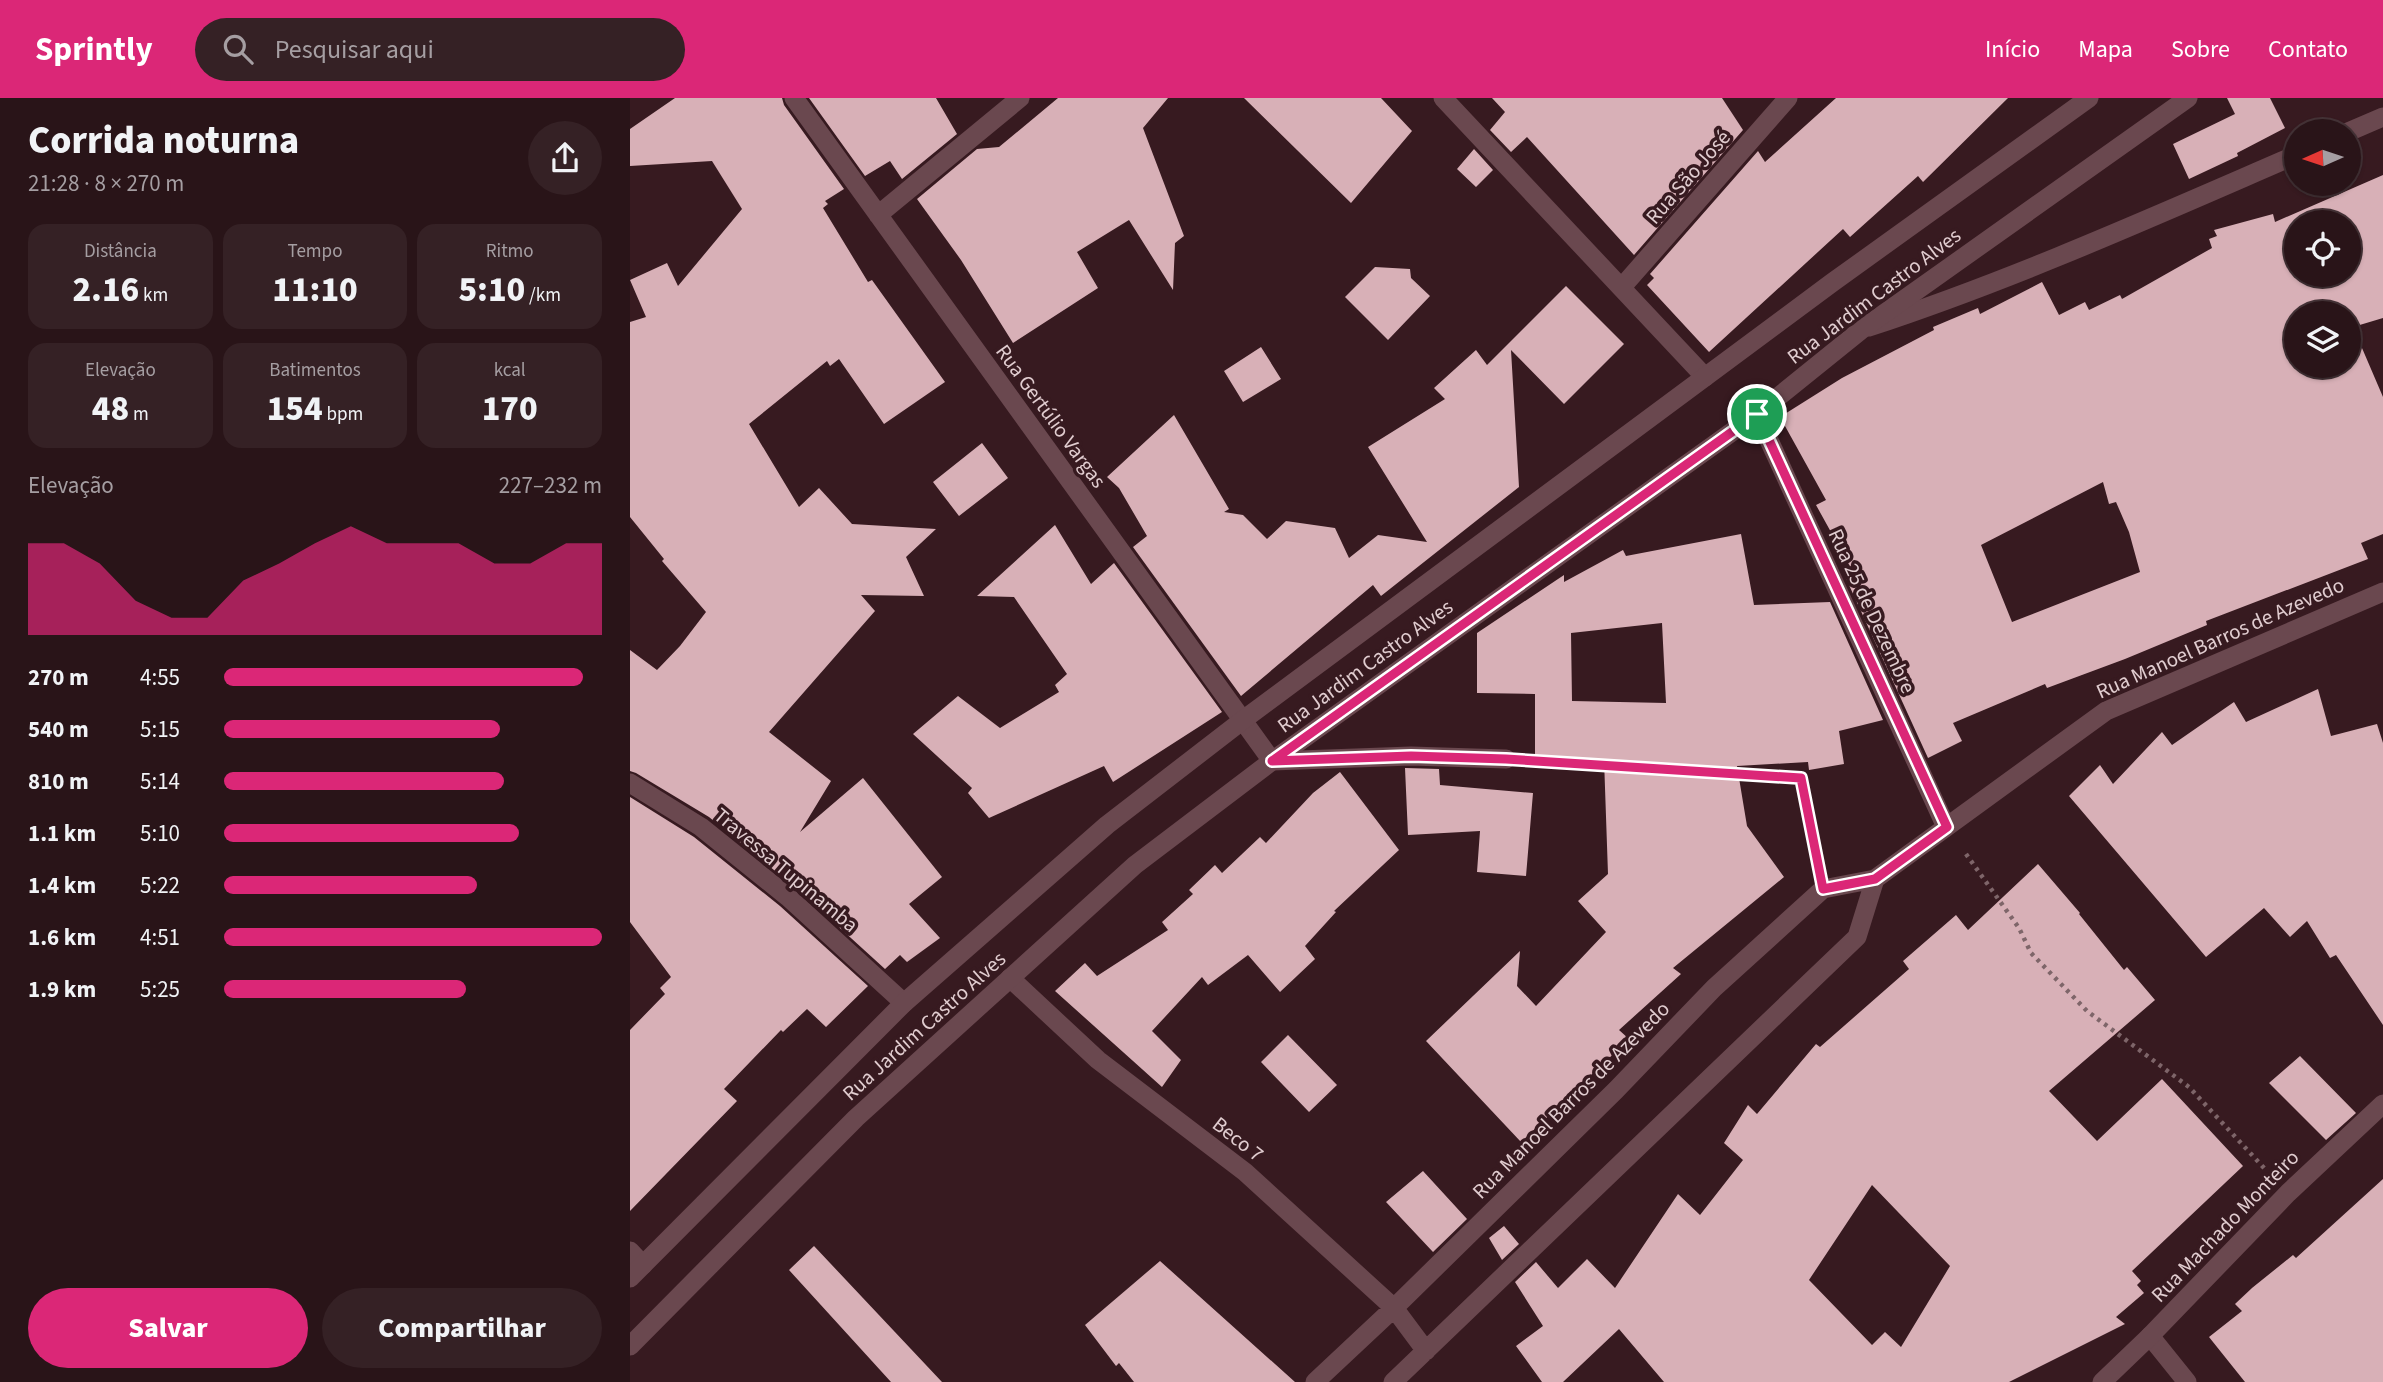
<!DOCTYPE html>
<html lang="pt">
<meta charset="utf-8">
<style>
:root{--surface:#291418;--page:#352125;--text:#f1f3f6;--muted:#a59ea2;--line:#453337;--accent:#db2777}
body{margin:0;font-family:"Source Sans 3",sans-serif;background:var(--page);color:var(--text);height:100vh;display:flex;flex-direction:column;font-size:26px;white-space:nowrap}
*{box-sizing:border-box;margin:0}
p{font-size:23px;color:var(--muted)}
.icon{flex:none;width:38px;height:38px;fill:none;stroke:currentColor;stroke-width:2;stroke-linecap:round;stroke-linejoin:round}
.map{position:relative;flex:1;overflow:hidden}
.details{display:flex;flex-direction:column;background:var(--surface);width:630px}
.details>*{flex:none}
.needle{width:46px;rotate:267deg}
.buttons{position:absolute;left:1654px;top:21px;display:grid;gap:14px}
.buttons a{display:grid;place-items:center;width:77px;height:77px;border-radius:50%;background:var(--surface);box-shadow:0 2px 5px #0004,0 0 0 2px var(--line);font-size:35px}
.pin{position:absolute;display:grid;place-items:center;width:60px;height:60px;color:#fff;margin:-30px;border:4px solid #fff;border-radius:50%;box-shadow:0 2px 7px #0007}
.round{display:grid;place-items:center;flex:none;width:74px;height:74px;border-radius:37px;background:var(--page)}
.summary{display:flex;align-items:center;justify-content:space-between;height:119px;padding:0 28px}
h1{font-size:38px;font-weight:800;line-height:52px}
.stats{display:grid;grid-template-columns:repeat(3,1fr);gap:10px;height:119px;padding:7px 28px}
.stats div{display:grid;align-content:center;border-radius:18px;background:var(--page);text-align:center}
.stats b{font-size:35px;font-weight:800}
.stats small{font-size:19px;font-weight:400}
.stats p{font-size:19px}
.chart{height:196px;padding:14px 28px}
.chart p{display:flex;justify-content:space-between}
.chart svg{width:100%;height:126px;margin-top:7px;fill:var(--accent);opacity:.7}
.primary-button{display:flex;gap:14px;margin-top:auto;padding:14px 28px}
.primary-button a{flex:1;height:80px;border-radius:42px;background:var(--accent);color:#fff;font-size:28px;font-weight:800;line-height:80px;text-align:center}
.primary-button a+a{background:var(--page);color:var(--text)}
ul{padding:0 28px;list-style:none;font-size:23px}
li{display:grid;grid-template-columns:112px 84px 1fr;align-items:center;height:52px}
li i{height:18px;border-radius:9px;background:var(--accent)}
header{display:flex;align-items:center;gap:42px;box-sizing:border-box;height:98px;padding:0 35px;background:var(--accent);color:#fff}
header strong{font-size:33px}
nav{display:flex;gap:38px;margin-inline-start:auto;font-size:24px}
.search{width:490px;height:63px;background:var(--page);display:flex;align-items:center;gap:18px;box-sizing:border-box;padding:0 24px;border-radius:38px;color:var(--muted);font-size:26px}
main{display:flex;flex:1;min-height:0}
.map>svg:first-child{display:block}
</style>
<header>
<strong>Sprintly</strong>
<div class="search"><svg class="icon" aria-label="search" viewBox="0 0 24 24"><circle cx="10" cy="10" r="6"/><path d="M15 15l6 6"/></svg>Pesquisar aqui</div>
<nav><a>Início</a><a>Mapa</a><a>Sobre</a><a>Contato</a></nav>
</header>
<main>
<section class="details">
<div class="summary"><div><h1>Corrida noturna</h1><p>21:28 · 8 × 270 m</p></div><a class="round"><svg class="icon" aria-label="share" viewBox="0 0 24 24"><path d="M12 15V3M7 8l5-5 5 5M5 13v7h14v-7"/></svg></a></div>
<div class="stats">
<div><p>Distância</p><b>2.16<small> km</small></b></div>
<div><p>Tempo</p><b>11:10</b></div>
<div><p>Ritmo</p><b>5:10<small> /km</small></b></div>
</div>
<div class="stats">
<div><p>Elevação</p><b>48<small> m</small></b></div>
<div><p>Batimentos</p><b>154<small> bpm</small></b></div>
<div><p>kcal</p><b>170</b></div>
</div>
<div class="chart"><p><span>Elevação</span>227–232 m</p>
<svg viewBox="0 0 160 44" preserveAspectRatio="none"><path d="M0 44V12L10 12L20 19L30 32L40 38L50 38L60 25L70 19L80 12L90 6L100 12L110 12L120 12L130 19L140 19L150 12L160 12V44z"/></svg>
</div>
<ul>
<li><b>270 m</b>4:55<i style="width:95%"></i></li>
<li><b>540 m</b>5:15<i style="width:73%"></i></li>
<li><b>810 m</b>5:14<i style="width:74%"></i></li>
<li><b>1.1 km</b>5:10<i style="width:78%"></i></li>
<li><b>1.4 km</b>5:22<i style="width:67%"></i></li>
<li><b>1.6 km</b>4:51<i style="width:100%"></i></li>
<li><b>1.9 km</b>5:25<i style="width:64%"></i></li>
</ul>
<div class="primary-button"><a>Salvar</a><a>Compartilhar</a></div>
</section>
<div class="map">
<svg width="1753" height="1284" viewBox="0 0 1753 1284">
<rect width="100%" height="100%" fill="#371a20"/>
<path fill="#d8b0b7" fill-rule="evenodd" d="M45,0H152L154,7L214,91L195,103L198,106L193,110L238,184L242,182L315,284L254,326L209,261L200,268L197,263L119,326L169,409L189,390L222,426L306,431L276,459L294,498L231,497L245,513L139,634L201,683L170,734L233,680L312,779L279,806L310,840L277,864L270,857L255,871L166,790L79,719L6,675L0,673V552L27,572L50,548L76,514L32,463L34,461L0,419V224L16,219L0,182L37,165L48,188L112,111L82,63L0,68V31Z
M179,0H306L327,36L272,81L260,63L235,78Z
M428,0H538L513,30L554,138L545,145L543,192L499,122L447,154L468,190L383,245L331,162L287,101L347,51L369,49Z
M614,0H751L782,33L721,105Z
M862,0H1092L1113,32L1004,157L897,39L881,54L860,32L875,14Z
M1206,0H1378L1293,84L1288,78L1220,139L1213,131L1079,254L1017,187L1024,180L1020,176L1128,53L1135,64Z
M1597,0H1640L1655,30L1607,55L1608,58L1559,81L1543,46L1605,16Z
M844,51L863,72L846,89L827,71Z
M1753,77V220L1723,229L1753,299V436L1731,445L1738,461L1576,523L1577,527L1495,561L1417,590L1415,586L1323,625L1332,643L1298,660L1214,476L1222,472L1186,407L1196,402L1150,319L1212,280L1304,232L1303,229L1348,210L1350,216L1412,184L1429,217L1455,204L1459,212L1490,197L1492,201L1582,150L1579,141L1587,138L1584,132L1643,116L1645,124ZM1666,124H1718V177H1666ZM1666,215H1718V268H1666ZM1473,384L1479,406L1486,404L1499,434L1510,474L1382,524L1351,447Z
M745,169L780,171L781,180L800,198L758,242L715,199Z
M936,188L994,246L934,306L881,252L889,389L751,498L743,487L611,598L503,449L517,438L489,390L477,379L544,317L599,411L594,414L613,417L637,441L656,423L705,430L719,460L748,437L797,444L738,349L815,301L804,290L846,252L857,267Z
M631,249L651,281L613,304L594,273Z
M352,345L378,380L329,418L303,384Z
M425,427L461,486L484,465L592,614L483,684L474,668L359,720L338,695L342,690L283,636L328,598L370,630L429,594L425,587L437,576L384,499L347,498Z
M1111,436L1124,507L1200,504L1253,622L1209,633L1214,666L1179,672L1178,664L1107,668L1117,728L1154,779L1043,870L1051,876L989,932L999,941L891,1044L796,943L890,853L887,888L906,908L976,834L948,803L978,776L974,661H905V596L847,595V535L934,477V484L993,452L996,458ZM1032,525L1036,605L942,603L941,535Z
M1688,591L1701,638L1747,626L1753,645V927L1706,857L1700,860L1677,823L1660,839L1634,810L1576,859L1439,698L1470,667L1483,686L1532,634L1542,647L1604,604L1616,624Z
M775,670L809,671L810,687L903,695L896,778L847,774L850,733L778,737Z
M710,674L769,752L704,813L706,814L675,848L685,861L650,894L618,857L578,887L572,879L522,933L551,962L532,989L425,893L455,865L467,878L538,832L532,824L563,796L559,792L585,767L592,775L630,739L636,745L683,695Z
M0,699L64,739L150,808L238,888L196,929L177,911L153,934L151,932L94,991L107,1003L0,1113V932L35,896L30,890L41,879L0,824Z
M1408,766L1450,815L1449,816L1494,872L1497,869L1525,902L1419,993L1467,1043L1532,981L1613,1068L1502,1173L1511,1183L1507,1187L1514,1195L1486,1219L1495,1226L1379,1284H1034L989,1231L933,1284H912L886,1248L913,1228L885,1184L906,1164L928,1190L957,1161L985,1190L1048,1096L1070,1117L1113,1062L1094,1045L1118,1007L1127,1016L1186,946L1190,949L1279,871L1273,863L1326,817L1338,832ZM1242,1087L1320,1168L1271,1249L1255,1234L1242,1247L1179,1182Z
M658,937L707,987L679,1014L631,964Z
M1670,958L1726,1015L1696,1042L1639,985Z
M793,1073L837,1121L803,1154L756,1104Z
M1753,1081V1284H1615L1579,1239L1612,1213L1605,1206L1622,1190L1663,1157L1666,1160Z
M874,1128L889,1146L872,1162L859,1140Z
M184,1148L312,1284H261L159,1172Z
M530,1163L665,1284H504L489,1265L486,1268L455,1227Z"/>
<g fill="none" stroke-linecap="round" stroke-linejoin="round">
<path stroke="#7e6569" stroke-width="4.5" stroke-dasharray="3.5 5" stroke-linecap="butt" d="M907,663L1171,680L1186,759
M1336,756L1389,830L1401,855L1457,913L1559,989L1635,1071"/>
<path stroke="#6a484f" stroke-width="19" d="M164,0L642,663L781,658L876,661
M813,0L1075,279
M1718,34L1753,19
M248,117L390,0
M992,189L1158,0
M1239,229C1385,181 1525,118 1666,57
M1127,316L1316,729
M0,685L71,729L158,799L274,905
M380,880L468,962L615,1074L764,1210L796,1253
M0,1153L13,1167
M1520,1238L1557,1284
M685,1284L764,1210L986,992L1084,890L1193,791L1245,781L1476,613L1753,494
M763,1284L1227,839L1245,781"/>
<path stroke="#6a484f" stroke-width="19" d="M0,1180L274,905L477,727L613,622L1203,184L1459,0
M0,1248L226,1020L505,767L642,663L1127,316L1231,232L1558,0
M1472,1284L1520,1238L1658,1095L1753,1006"/>
</g>
<g fill="none" stroke-linecap="round" stroke-linejoin="round">
<defs>
<path id="route" d="M1127,316L1317,729L1245,781L1193,791L1171,680L876,661L781,658L642,663Z"/>
</defs>
<use href="#route" stroke="#fff" stroke-width="14"/>
<use href="#route" stroke="#db2777" stroke-width="9"/>
</g>
<g text-anchor="middle" stroke-width="7" stroke-linejoin="round" paint-order="stroke">
<g font-size="21" fill="#e1cdd0" stroke="#371a20">
<text transform="translate(1058 79) rotate(-49)" y="7">Rua São José</text>
<text transform="translate(1244 198) rotate(-37)" y="7">Rua Jardim Castro Alves</text>
<text transform="translate(421 318) rotate(54)" y="7">Rua Gertúlio Vargas</text>
<text transform="translate(1242 513) rotate(65)" y="7">Rua 25 de Dezembre</text>
<text transform="translate(1590 540) rotate(-24)" y="7">Rua Manoel Barros de Azevedo</text>
<text transform="translate(735 568) rotate(-36)" y="7">Rua Jardim Castro Alves</text>
<text transform="translate(156 772) rotate(40)" y="7">Travessa Tupinamba</text>
<text transform="translate(294 928) rotate(-42)" y="7">Rua Jardim Castro Alves</text>
<text transform="translate(941 1002) rotate(-45)" y="7">Rua Manoel Barros de Azevedo</text>
<text transform="translate(608 1041) rotate(38)" y="7">Beco 7</text>
<text transform="translate(1595 1128) rotate(-46)" y="7">Rua Machado Monteiro</text>
</g>
</g>
</svg>
<div class="buttons">
<a><svg class="needle" viewBox="-14 -14 28 28"><path d="M0-13l5 13h-10z" fill="#e53935"/><path d="M0 13l5-13h-10z" fill="#a59ea2"/></svg></a>
<a><svg class="icon" aria-label="locate" viewBox="0 0 24 24"><circle cx="12" cy="12" r="6"/><path d="M12 2v4M12 18v4M2 12h4M18 12h4"/></svg></a>
<a><svg class="icon" aria-label="layers" viewBox="0 0 24 24"><path d="M12 4l9 5-9 5-9-5zM3 14l9 5 9-5"/></svg></a>
</div>
<div class="pin" style="left:1127px;top:316px;background:#1e9e55"><svg class="icon" aria-label="arrive" viewBox="0 0 24 24"><path d="M6 21V4h12l-3 4 3 4H6"/></svg></div>
</div>
</main>
